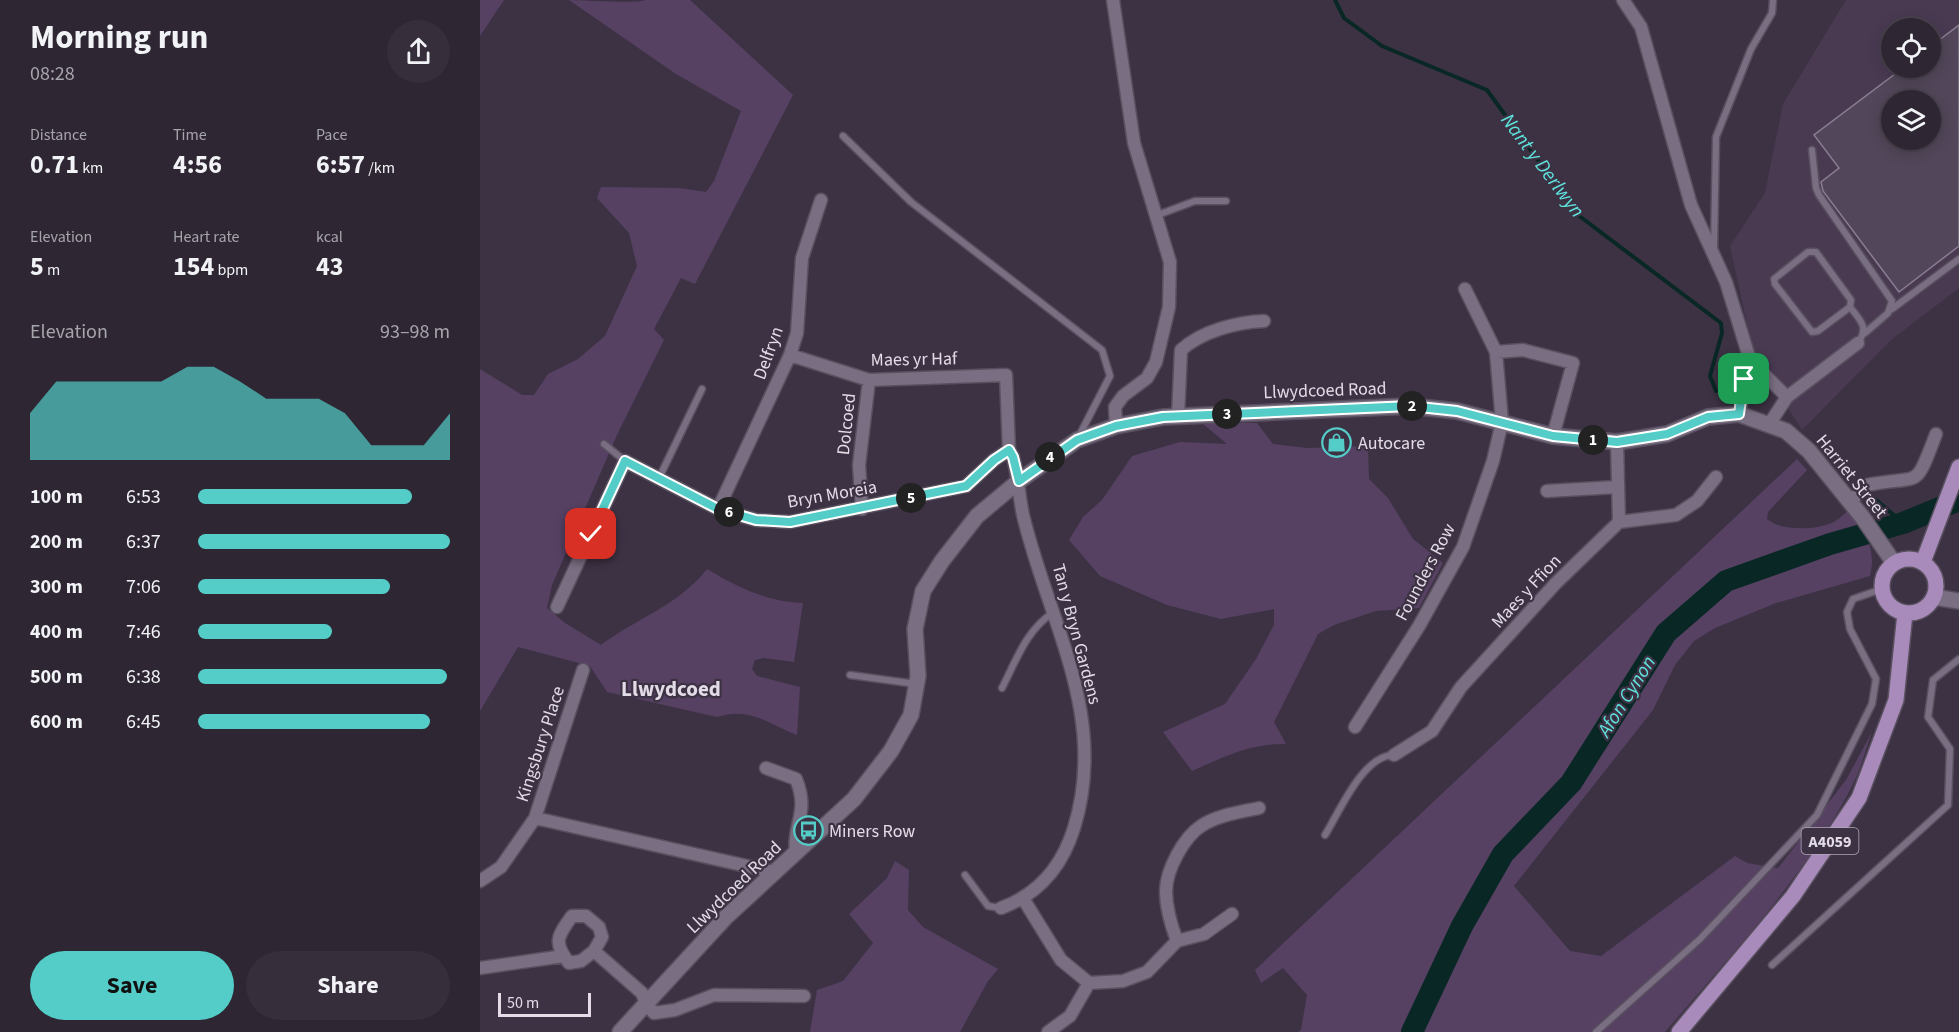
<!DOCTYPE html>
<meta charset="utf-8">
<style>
:root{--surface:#2e2633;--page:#362e3b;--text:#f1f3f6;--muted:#a7a5ac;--line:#49434e;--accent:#54cdc8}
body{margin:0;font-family:"Source Sans 3",sans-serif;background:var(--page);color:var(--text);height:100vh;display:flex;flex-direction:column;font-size:22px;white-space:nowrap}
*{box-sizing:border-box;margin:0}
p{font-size:20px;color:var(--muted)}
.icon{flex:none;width:33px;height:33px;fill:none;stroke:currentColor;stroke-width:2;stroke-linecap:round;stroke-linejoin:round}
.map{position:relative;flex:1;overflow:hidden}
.side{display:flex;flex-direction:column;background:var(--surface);width:480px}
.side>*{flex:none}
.controls{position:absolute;left:1401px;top:18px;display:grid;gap:12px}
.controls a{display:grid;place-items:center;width:60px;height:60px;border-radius:50%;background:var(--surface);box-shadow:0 3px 15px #0003,0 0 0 2px var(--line);font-size:30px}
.scale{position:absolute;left:18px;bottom:15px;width:93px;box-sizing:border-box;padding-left:6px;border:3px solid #e3dce7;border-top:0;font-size:16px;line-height:21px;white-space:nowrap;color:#e3dce7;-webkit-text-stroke:4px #3d3244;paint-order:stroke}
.pin{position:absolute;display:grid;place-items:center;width:51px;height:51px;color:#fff;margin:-26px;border-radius:12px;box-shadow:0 3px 9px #0006}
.km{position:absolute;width:30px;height:30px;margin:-15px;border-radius:50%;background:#222;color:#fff;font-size:16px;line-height:30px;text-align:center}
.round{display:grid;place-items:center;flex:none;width:63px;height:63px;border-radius:32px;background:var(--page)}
.headline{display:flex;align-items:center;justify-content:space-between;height:102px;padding:0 30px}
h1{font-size:33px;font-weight:700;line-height:45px}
.figures{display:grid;grid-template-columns:repeat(3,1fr);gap:9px;height:102px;padding:6px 30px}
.figures div{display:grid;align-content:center}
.figures b{font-size:26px;font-weight:700}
.figures small{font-size:16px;font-weight:400}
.figures p{font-size:16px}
.chart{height:168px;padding:12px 30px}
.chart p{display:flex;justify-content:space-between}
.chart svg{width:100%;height:108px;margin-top:6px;fill:var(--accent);opacity:.7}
.action{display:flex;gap:12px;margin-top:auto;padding:12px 30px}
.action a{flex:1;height:69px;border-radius:36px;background:var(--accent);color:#111;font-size:24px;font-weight:700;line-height:69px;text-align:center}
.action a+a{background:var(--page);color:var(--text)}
ul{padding:0 30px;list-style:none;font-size:20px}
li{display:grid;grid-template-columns:96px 72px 1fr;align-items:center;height:45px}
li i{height:15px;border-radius:8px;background:var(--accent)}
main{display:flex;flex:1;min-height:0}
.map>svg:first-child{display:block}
</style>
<main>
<section class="side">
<div class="headline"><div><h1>Morning run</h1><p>08:28</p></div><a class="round"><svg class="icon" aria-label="share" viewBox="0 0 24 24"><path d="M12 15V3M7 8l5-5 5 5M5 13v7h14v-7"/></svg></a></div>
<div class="figures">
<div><p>Distance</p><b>0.71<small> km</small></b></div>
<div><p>Time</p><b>4:56</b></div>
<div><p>Pace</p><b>6:57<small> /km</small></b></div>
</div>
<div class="figures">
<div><p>Elevation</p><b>5<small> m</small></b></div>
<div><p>Heart rate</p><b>154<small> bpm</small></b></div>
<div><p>kcal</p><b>43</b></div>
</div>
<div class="chart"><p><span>Elevation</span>93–98 m</p>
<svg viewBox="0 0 160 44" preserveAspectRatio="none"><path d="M0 44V25L10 12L20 12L30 12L40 12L50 12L60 6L70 6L80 12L90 19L100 19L110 19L120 25L130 38L140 38L150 38L160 25V44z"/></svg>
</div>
<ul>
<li><b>100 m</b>6:53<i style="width:85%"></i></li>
<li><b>200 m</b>6:37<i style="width:100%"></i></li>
<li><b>300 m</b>7:06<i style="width:76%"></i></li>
<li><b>400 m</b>7:46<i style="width:53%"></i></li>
<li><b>500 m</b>6:38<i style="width:99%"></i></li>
<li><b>600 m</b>6:45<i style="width:92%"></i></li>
</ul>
<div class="action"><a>Save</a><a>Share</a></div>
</section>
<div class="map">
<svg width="1479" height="1032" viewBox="0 0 1479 1032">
<rect width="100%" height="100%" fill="#3d3244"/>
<path fill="#493a52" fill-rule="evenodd" d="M1366,0H1479V288L1411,340L1322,430L1274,356L1250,246L1285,193L1303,104ZM1412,28H1450V68H1412ZM1412,100H1450V140H1412Z"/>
<path fill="#564163" d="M0,0H24L0,36Z
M89,0C103,0 158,4 165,0H210L313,95L215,284L201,278L174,329L184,340L136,437L72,585L67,608L85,623L121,645C157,618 199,605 227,569C259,588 285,601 323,603L314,662L284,658L275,660L272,669L277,676L320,687L317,735C286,723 271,707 237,717L127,692L110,666L38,647L0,711V369L42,395H54L68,374L98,359L125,336L157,266L149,233L117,198L121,187L199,188L226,192L234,181L261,111L196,74Z
M722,423H777L793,444L827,448L888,446L889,479L908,498L933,539L963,563L939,608L896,611L854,625L838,634L794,722L806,744C771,743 743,757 712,771L683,732L745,704L776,659L794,625V592V609L741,619L687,605L620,576L589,540L603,517L622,500L652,456L700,442L747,444Z
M1317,459L1327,470L1288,512L1287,519C1301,531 1331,530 1349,524C1356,522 1363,515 1369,510C1384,535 1397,546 1390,576L1296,603L1235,628L1214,641L1195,665L1173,710L1034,886L1090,951L1121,956L1255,856L1267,863L1298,868L1366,780L1392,732C1386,748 1382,765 1375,780C1331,870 1250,956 1185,1032H818L821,1030L827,995L803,968L781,983L775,970Z
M415,861L429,870L428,910L443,927L518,969L508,981L480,1032H330L337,990L363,981L393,943L369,914L407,878Z"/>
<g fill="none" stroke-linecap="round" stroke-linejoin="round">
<path stroke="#092725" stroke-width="4" d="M855,0L864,18L902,46L1007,90L1098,215L1241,323L1242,333L1230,376L1236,391
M1395,499L1423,523"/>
<path stroke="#092725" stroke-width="22" d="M932,1032L982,926L1023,854L1091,783L1186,633L1246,581L1350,544L1423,523L1479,500"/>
</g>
<path fill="#52475a" stroke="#8a7d92" stroke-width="1.5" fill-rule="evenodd" d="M1479,25V246L1419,292L1343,191L1341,182L1359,168L1334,135L1423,68H1450V47ZM1412,100H1450V140H1412Z"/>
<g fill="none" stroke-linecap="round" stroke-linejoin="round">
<defs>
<path id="service" d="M363,136L431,202L622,350L630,376L599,436
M1332,150L1336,188L1339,195L1412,301L1408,313L1385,333
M675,216L715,201H746
M1234,248L1236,137L1271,49L1292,13L1293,0
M1370,307L1371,300L1336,252H1328L1294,279L1295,284L1332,332L1338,331L1370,307C1381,321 1389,327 1378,343
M1412,309L1479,259
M124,444L145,461
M179,478L222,389
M370,675L436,684
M522,688C537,659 546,630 574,612
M845,835C860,811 883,755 914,755
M485,875L508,906L521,908
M1292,965L1468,805L1470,749L1448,717L1453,680L1479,659
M1116,1032L1220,939L1337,815L1392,704L1396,679L1370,629L1367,612L1373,599L1402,589"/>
<path id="minor" d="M633,0L654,143L690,262L689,307L676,362L667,378L643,396L635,407L636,426
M1143,0L1161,27L1211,205L1246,282L1270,360L1259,414
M1016,352L1043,350L1093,363L1073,436
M310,355L389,380L526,375L529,450
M1270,360L1307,397L1290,423
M1307,397L1378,343
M698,416L701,350C722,331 757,322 784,321
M1137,442L1139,522
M1067,491L1137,487
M1370,502L1387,485C1441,474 1434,493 1456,434
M238,509L310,355L317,333L322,258L341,200
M382,509L379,465L389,380
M77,607L145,461L238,509L276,520L310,522L486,486L514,460L529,450L533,457C538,476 539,496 543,515C568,621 629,715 594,828C582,867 559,894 521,908
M875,727L939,626L983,547L1013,461L1022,422L1016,352L985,289
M914,755L952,731L981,687L1076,583L1139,522L1196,515L1217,501L1236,477
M286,768L316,779C330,813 312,824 316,854
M55,818L293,872
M0,881L21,867L55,818L103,670
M544,900L581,960L609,983L643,981L667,972L697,941L724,934L752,914
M697,941C691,925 686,908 686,891C686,870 704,837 721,826C737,815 761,812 779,808
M114,951L122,937L119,927L106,916H92C77,937 73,942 89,963L101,961L114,951L162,993L166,1004L174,1013L195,1010L234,995L324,996
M0,968L84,956
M568,1032L590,1016L609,983"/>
<path id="secondary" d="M1454,597L1479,601
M140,1032L246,917L374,799L411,751L431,715L438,676L435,629L443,591L462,561L497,516L539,481L597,440L636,426L683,417L930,406L977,411L1073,436L1137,442L1187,434L1228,417L1259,414L1306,431L1329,451L1383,518L1414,563"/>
<path id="primary" d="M1402 586a27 27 0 1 1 54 0a27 27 0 1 1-54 0Z
M1443,562L1479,467
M1199,1032L1313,896L1379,798L1416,700L1425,613"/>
</defs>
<use href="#service" stroke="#59505f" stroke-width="9"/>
<use href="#minor" stroke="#59505f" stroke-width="15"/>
<use href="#secondary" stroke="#59505f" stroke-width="18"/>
<use href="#primary" stroke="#59505f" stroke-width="18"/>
<use href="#service" stroke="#7a6e82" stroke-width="6"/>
<use href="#minor" stroke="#7a6e82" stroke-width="12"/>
<use href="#secondary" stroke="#7a6e82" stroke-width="15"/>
<use href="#primary" stroke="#a88bbb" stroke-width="15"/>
</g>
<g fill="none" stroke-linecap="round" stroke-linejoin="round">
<defs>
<path id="route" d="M111,534L145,461L238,509L276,520L310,522L486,486L514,460L529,450L533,457L539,481L597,440L636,426L683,417L930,406L977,411L1073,436L1137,442L1187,434L1228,417L1259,414L1264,379"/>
</defs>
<use href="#route" stroke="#fff" stroke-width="12"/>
<use href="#route" stroke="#54cdc8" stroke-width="8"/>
</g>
<defs>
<symbol id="shop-ring" viewBox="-11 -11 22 22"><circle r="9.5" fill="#3d3244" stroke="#54cdc8" stroke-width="1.5"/><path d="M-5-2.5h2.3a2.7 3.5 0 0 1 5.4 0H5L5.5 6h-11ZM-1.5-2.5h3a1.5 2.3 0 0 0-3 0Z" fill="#54cdc8"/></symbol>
<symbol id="bus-ring" viewBox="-11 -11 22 22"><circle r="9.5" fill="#3d3244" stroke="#54cdc8" stroke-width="1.5"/><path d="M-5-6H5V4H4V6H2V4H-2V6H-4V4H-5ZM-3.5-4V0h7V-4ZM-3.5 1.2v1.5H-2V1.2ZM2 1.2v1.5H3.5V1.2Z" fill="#54cdc8"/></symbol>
</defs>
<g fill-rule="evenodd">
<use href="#shop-ring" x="840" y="426" width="33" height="33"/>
<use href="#bus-ring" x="312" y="814" width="33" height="33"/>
</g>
<g text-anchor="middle" stroke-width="4.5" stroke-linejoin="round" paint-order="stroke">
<rect fill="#3d3244" stroke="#b1a9b6" stroke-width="1.5" x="1321.5" y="828" width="57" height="26" rx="4.5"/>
<g font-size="16" font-weight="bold" fill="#e3dce7">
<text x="1350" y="847">A4059</text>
</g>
<g font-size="18" fill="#e3dce7" stroke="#3d3244">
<text transform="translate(288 353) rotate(-70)" y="6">Delfryn</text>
<text transform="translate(434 359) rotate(-1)" y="6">Maes yr Haf</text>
<text transform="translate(845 390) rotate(-2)" y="6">Llwydcoed Road</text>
<text transform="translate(366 424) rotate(-84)" y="6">Dolcoed</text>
<text transform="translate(1372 476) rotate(51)" y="6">Harriet Street</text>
<text transform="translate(352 494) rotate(-10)" y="6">Bryn Moreia</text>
<text transform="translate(945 572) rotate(-62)" y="6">Founders Row</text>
<text transform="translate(1046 591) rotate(-47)" y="6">Maes y Ffion</text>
<text transform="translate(597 634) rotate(75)" y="6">Tan y Bryn Gardens</text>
<text transform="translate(60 744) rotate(-72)" y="6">Kingsbury Place</text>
<text transform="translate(254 887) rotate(-44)" y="6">Llwydcoed Road</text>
</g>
<g font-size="18" fill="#e3dce7" stroke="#3d3244" text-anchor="start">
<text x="878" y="449">Autocare</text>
<text x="349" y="837">Miners Row</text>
</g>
<g font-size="20" font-style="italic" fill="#5fe3dd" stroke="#3d3244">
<text transform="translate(1063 165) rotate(53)" y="7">Nant y Derlwyn</text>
<text transform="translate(1146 696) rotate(-58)" y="7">Afon Cynon</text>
</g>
<g font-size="21" font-weight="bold" fill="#e3dce7" stroke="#3d3244">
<text x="191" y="696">Llwydcoed</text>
</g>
</g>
</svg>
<div class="controls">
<a><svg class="icon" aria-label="locate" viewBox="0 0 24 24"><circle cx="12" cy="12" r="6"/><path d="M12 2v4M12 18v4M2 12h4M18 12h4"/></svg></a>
<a><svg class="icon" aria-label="layers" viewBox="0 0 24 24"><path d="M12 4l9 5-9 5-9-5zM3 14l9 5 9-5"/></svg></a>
</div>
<div class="scale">50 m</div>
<div class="pin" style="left:1264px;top:379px;background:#1e9e55"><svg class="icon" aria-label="arrive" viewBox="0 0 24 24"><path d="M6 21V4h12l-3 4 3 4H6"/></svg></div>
<div class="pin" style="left:111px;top:534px;background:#d93025"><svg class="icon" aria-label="check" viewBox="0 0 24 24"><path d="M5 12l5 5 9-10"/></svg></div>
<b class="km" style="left:1113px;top:440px">1</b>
<b class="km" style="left:932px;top:406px">2</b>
<b class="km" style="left:747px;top:414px">3</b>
<b class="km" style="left:570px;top:457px">4</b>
<b class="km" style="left:431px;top:498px">5</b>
<b class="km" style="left:249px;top:512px">6</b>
</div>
</main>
